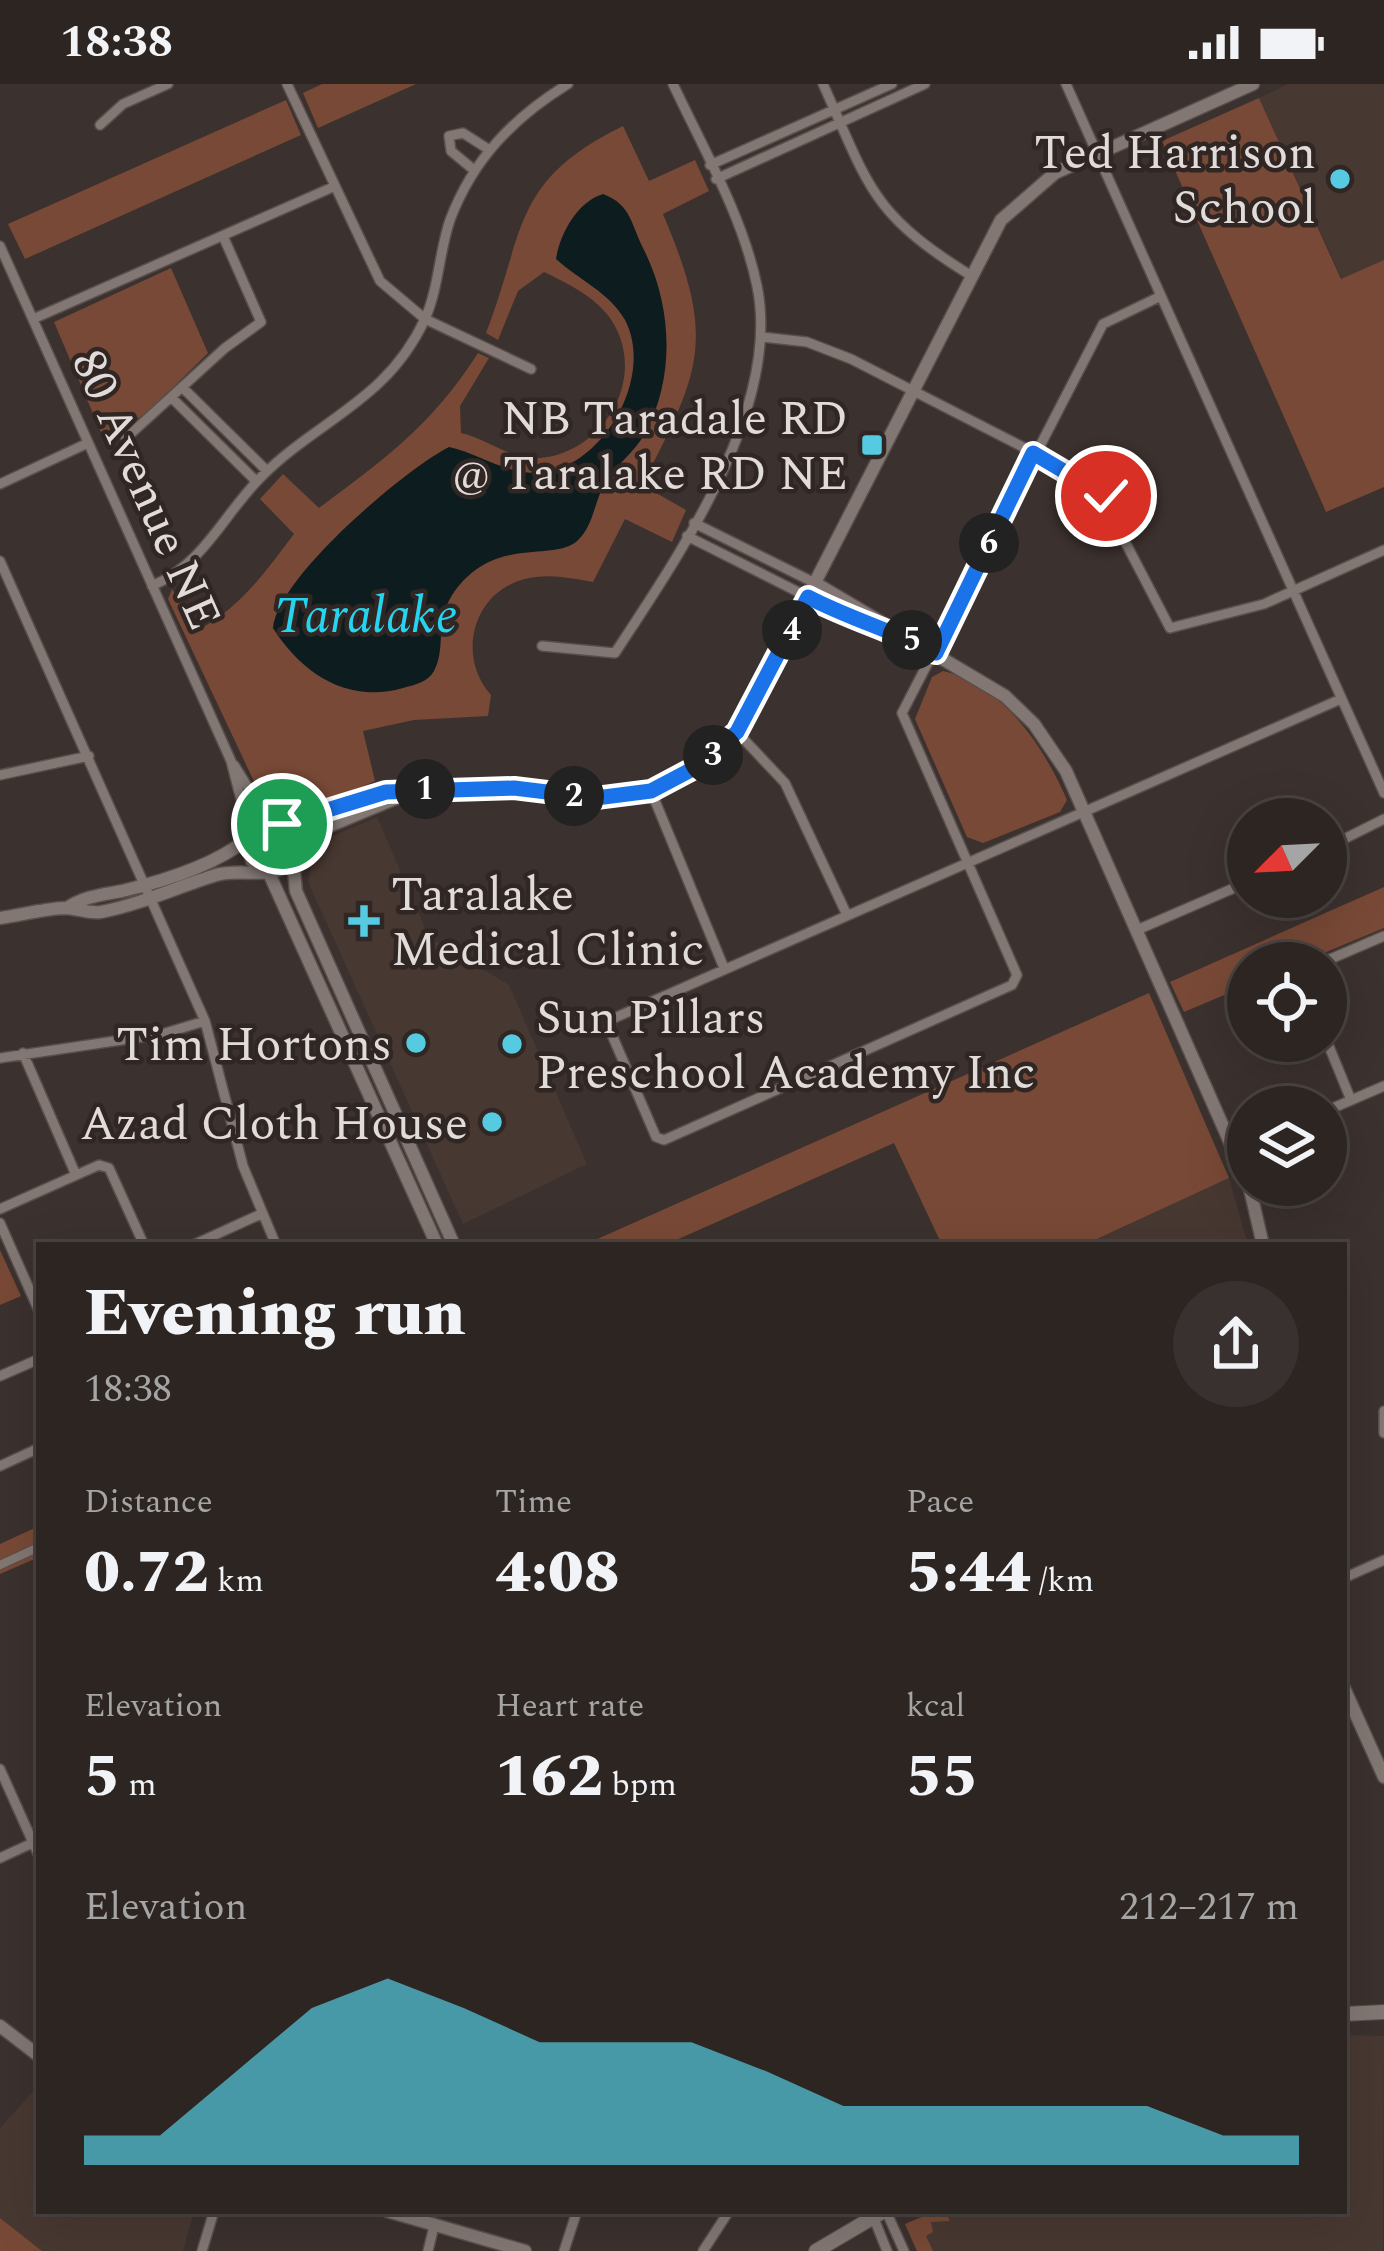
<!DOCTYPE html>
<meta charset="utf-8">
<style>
:root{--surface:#2c2522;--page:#38312f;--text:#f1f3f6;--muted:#a6a5a5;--line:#484240;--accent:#55cae0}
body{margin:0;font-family:Spectral,serif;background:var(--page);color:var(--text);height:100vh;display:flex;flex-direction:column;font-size:45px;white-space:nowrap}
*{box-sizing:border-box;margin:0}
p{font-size:39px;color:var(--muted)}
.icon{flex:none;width:66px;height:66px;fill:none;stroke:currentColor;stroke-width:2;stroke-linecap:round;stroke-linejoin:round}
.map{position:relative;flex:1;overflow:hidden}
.details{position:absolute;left:36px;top:1158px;width:1311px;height:972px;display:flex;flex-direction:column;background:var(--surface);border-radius:0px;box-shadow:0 12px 48px #0002,0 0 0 3px var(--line)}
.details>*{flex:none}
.needle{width:78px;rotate:246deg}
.controls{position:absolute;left:1227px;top:714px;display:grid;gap:24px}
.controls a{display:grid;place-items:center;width:120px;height:120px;border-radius:50%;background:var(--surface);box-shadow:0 12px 48px #0002,0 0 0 3px var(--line);font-size:60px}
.pin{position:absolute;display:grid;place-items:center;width:102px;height:102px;color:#fff;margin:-51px;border:6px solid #fff;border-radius:50%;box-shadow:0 3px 12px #0007}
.km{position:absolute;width:60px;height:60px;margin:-30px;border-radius:50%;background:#222;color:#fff;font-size:33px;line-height:60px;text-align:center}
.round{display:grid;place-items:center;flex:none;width:126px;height:126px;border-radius:63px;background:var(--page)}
.headline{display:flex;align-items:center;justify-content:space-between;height:204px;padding:0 48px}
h1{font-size:66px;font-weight:800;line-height:90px}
.figures{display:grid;grid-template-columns:repeat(3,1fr);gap:18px;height:204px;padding:12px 48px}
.figures div{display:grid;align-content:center}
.figures b{font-size:60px;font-weight:800}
.figures small{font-size:33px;font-weight:400}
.figures p{font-size:33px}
.chart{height:336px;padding:24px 48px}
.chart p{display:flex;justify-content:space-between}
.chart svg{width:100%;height:216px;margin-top:12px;fill:var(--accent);opacity:.7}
.status{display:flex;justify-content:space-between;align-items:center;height:84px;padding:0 60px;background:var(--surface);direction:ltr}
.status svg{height:33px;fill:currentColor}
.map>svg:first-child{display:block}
</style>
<div class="status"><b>18:38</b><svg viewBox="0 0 49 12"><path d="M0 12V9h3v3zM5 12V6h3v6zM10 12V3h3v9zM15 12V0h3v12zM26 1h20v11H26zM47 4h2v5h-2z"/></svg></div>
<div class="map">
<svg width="1384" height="2167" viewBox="0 0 1384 2167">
<rect width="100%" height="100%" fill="#3b312e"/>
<path fill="#483832" d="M1288,0H1384V176L1342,195L1259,14Z
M377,733L429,853L509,901L587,1080L463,1140L308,798L315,760Z
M1229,1094L1248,1161H1085Z
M1344,1951L1384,1952L1383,2167H917L905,2140L936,2127H1344Z
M39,2001V2127H194L183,2167H42L0,2134V2044Z"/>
<path fill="#784936" d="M322,0H416L318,44L303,9Z
M1259,14L1341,195L1384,176V403L1326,428L1162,57Z
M286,16L301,51L25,175L8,140Z
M623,42L649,97L695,76L709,107L663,130C716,255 702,285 642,401L686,426L672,458L625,435L593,498C571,494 547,489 525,495C473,508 456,572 491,611L488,632L414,636L363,647L375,697L293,734L267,725L168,515L172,505L199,545C241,523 266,487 294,450L260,415L283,390L319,424C386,374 432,341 478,269L489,274L460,322L461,349C489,355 509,376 540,374C608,368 652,285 606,229C589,209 566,199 544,188L518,207L498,256L486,249C526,146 511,97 623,42Z
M171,184L208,269L144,332L116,341L106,360L54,238Z
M943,587C1003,601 1044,663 1067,716L1060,728L983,759L967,753L915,635L932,593Z
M1384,803V844L1300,879H1248V901L1184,928L1170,898Z
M1149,909L1229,1094L1084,1161H942L894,1059L665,1161H584Z
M0,1166L21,1212L0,1221Z
M39,1442V1473L0,1490V1460Z
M936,2127H945L950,2137L931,2138L933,2148L926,2152L933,2167H917L905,2140Z
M0,2134L42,2167H0Z"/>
<path fill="#0d1c1f" d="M603,110C632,121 631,141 644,166C672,222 676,294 644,351C634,369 614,382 604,401C594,419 593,444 576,458C552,476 505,456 466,494C429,530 449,560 434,587C428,598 414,601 403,604C348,620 302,590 273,544C277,494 404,386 449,363C482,370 510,394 546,388C606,378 654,291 625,236C609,208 579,196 556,175C560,150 577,118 603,110Z"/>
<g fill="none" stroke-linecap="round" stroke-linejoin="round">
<defs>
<path id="pedestrian" d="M0,1481L39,1463"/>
<path id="minor" d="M287,0L380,197L425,235L531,285
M823,0C869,102 870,129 970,191
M1066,0L1384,709
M100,41L123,20L168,0
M710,81L892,0
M474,86L451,67L449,52L463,49L488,65
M716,95L925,0
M0,162L231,677L250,750
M1161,212L1103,240L902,629L1017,891L1012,901L664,1056L656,1053L609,944L612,935L1341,615
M33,235L333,103
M762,253L807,258L851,275L1095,400L1170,544L1264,520L1384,466
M182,303L267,387
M172,314L256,397
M126,354L225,264L261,238L223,152
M0,400L88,359
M694,439L815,499
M687,452L808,513
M0,477L205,937L243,1082L276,1161
M152,502C206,478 222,432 261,393C319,335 387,317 425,235C439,203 439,168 450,136C473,75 513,34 568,0
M542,562L615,569C679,471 782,324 757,202C743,133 703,64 673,0
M737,648L785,699L846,829
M234,681L264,729L278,738
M0,691L89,672
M651,707L724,884
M1326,764L1384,735
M1137,846L1248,798
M1321,879L1384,852
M1326,955L1351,1016
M23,969L76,1091
M0,974L162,950L205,937
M1326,1027L1384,1002
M0,1125L99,1081L109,1084L144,1161
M0,1139L39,1227
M193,1161L261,1130
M0,1292L39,1275
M1384,1327V1349
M0,1382L39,1364
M1344,1494L1384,1476
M0,1685L39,1772
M0,1774L39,1756
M886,2127L904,2167
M873,2132L887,2167
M202,2167L214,2127
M428,2167L434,2142
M564,2167L577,2127
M703,2167L729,2127"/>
<path id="tertiary" d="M815,499L1005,612L1034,640L1066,687L1248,1099
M808,513L843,531L874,538
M283,740C321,738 352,711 389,708C429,704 470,702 510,703C538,705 565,712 593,714C655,717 717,681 748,629L1001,136L1055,89L1253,0
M296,768L310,750L406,710
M293,776L296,807L454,1161
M268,787L437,1161
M67,824C85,812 101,811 122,807C164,797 214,782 247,755
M0,834C21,831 43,825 64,824C77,824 88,830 101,828C142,820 177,803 216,791C237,785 262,793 281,785C313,773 290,728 258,742L247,756L252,777L264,786
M1249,1101L1263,1161
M1344,1604L1384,1693
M0,1942L39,1972
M387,2127L525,2167"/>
<path id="secondary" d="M1344,1930L1384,1928
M816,2167L884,2127"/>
</defs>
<use href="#pedestrian" stroke="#574f4d" stroke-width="10"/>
<use href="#minor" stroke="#574f4d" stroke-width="12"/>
<use href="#tertiary" stroke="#574f4d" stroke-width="15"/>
<use href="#secondary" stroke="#574f4d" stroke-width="16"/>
<use href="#pedestrian" stroke="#827773" stroke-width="8"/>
<use href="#minor" stroke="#827773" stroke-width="9"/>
<use href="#tertiary" stroke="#827773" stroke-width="12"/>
<use href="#secondary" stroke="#827773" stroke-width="14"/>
</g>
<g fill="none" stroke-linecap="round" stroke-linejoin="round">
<defs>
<path id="route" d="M282,740L386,708L514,704L596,714L651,707L700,681L737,648L808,513C850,535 894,547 936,569L1033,369L1106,412"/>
</defs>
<use href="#route" stroke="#fff" stroke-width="24"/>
<use href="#route" stroke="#1a73e8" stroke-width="15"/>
</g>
<g fill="#55cae0" stroke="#302724" stroke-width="4.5">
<circle cx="1340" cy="95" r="12"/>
<rect x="860" y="349" width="24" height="24" rx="6"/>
<path d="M358 819h12v12h12v12h-12v12h-12v-12h-12v-12h12z"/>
<circle cx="416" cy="959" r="12"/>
<circle cx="512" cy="960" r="12"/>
<circle cx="492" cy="1038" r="12"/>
</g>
<g text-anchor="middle" stroke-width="9" stroke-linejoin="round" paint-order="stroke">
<g font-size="48" fill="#e1dbd9" stroke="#302724" text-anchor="end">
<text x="1316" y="84">Ted Harrison<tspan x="1316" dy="55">School</tspan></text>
<text x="848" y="350">NB Taradale RD<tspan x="848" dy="55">@ Taralake RD NE</tspan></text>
<text x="391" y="826" text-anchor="start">Taralake<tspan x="391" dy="55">Medical Clinic</tspan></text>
<text x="536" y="949" text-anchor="start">Sun Pillars<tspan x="536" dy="55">Preschool Academy Inc</tspan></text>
<text x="392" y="976">Tim Hortons</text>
<text x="468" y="1055">Azad Cloth House</text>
</g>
<g font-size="48" fill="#e1dbd9" stroke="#302724">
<text transform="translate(148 405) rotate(66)" y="17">80 Avenue NE</text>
</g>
<g font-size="51" font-style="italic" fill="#25d4f0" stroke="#302724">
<text x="366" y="548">Taralake</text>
</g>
</g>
</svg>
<div class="controls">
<a><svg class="needle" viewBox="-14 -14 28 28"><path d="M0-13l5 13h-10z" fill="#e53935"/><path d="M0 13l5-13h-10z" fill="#a6a5a5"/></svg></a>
<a><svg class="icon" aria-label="locate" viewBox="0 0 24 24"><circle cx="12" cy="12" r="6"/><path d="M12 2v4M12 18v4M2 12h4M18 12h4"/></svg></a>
<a><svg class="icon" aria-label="layers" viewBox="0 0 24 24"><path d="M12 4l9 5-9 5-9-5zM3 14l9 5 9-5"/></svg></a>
</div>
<div class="pin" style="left:282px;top:740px;background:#1e9e55"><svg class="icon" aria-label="arrive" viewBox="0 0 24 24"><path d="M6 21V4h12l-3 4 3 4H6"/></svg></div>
<div class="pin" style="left:1106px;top:412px;background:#d93025"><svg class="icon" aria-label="check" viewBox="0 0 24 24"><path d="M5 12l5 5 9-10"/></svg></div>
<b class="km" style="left:425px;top:705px">1</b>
<b class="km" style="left:574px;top:712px">2</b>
<b class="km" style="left:713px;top:671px">3</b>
<b class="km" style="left:792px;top:546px">4</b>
<b class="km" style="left:912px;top:556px">5</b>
<b class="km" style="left:989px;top:459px">6</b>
<section class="details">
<div class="headline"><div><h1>Evening run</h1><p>18:38</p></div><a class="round"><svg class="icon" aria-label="share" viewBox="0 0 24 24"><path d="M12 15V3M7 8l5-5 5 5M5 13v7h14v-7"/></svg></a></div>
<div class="figures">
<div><p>Distance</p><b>0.72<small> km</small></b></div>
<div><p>Time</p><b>4:08</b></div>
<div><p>Pace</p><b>5:44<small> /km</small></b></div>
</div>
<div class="figures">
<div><p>Elevation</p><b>5<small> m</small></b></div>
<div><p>Heart rate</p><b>162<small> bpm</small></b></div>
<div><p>kcal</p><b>55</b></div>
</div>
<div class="chart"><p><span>Elevation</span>212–217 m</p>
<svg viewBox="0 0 160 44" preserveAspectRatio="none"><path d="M0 44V38L10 38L20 25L30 12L40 6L50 12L60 19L70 19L80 19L90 25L100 32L110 32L120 32L130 32L140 32L150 38L160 38V44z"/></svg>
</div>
</section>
</div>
